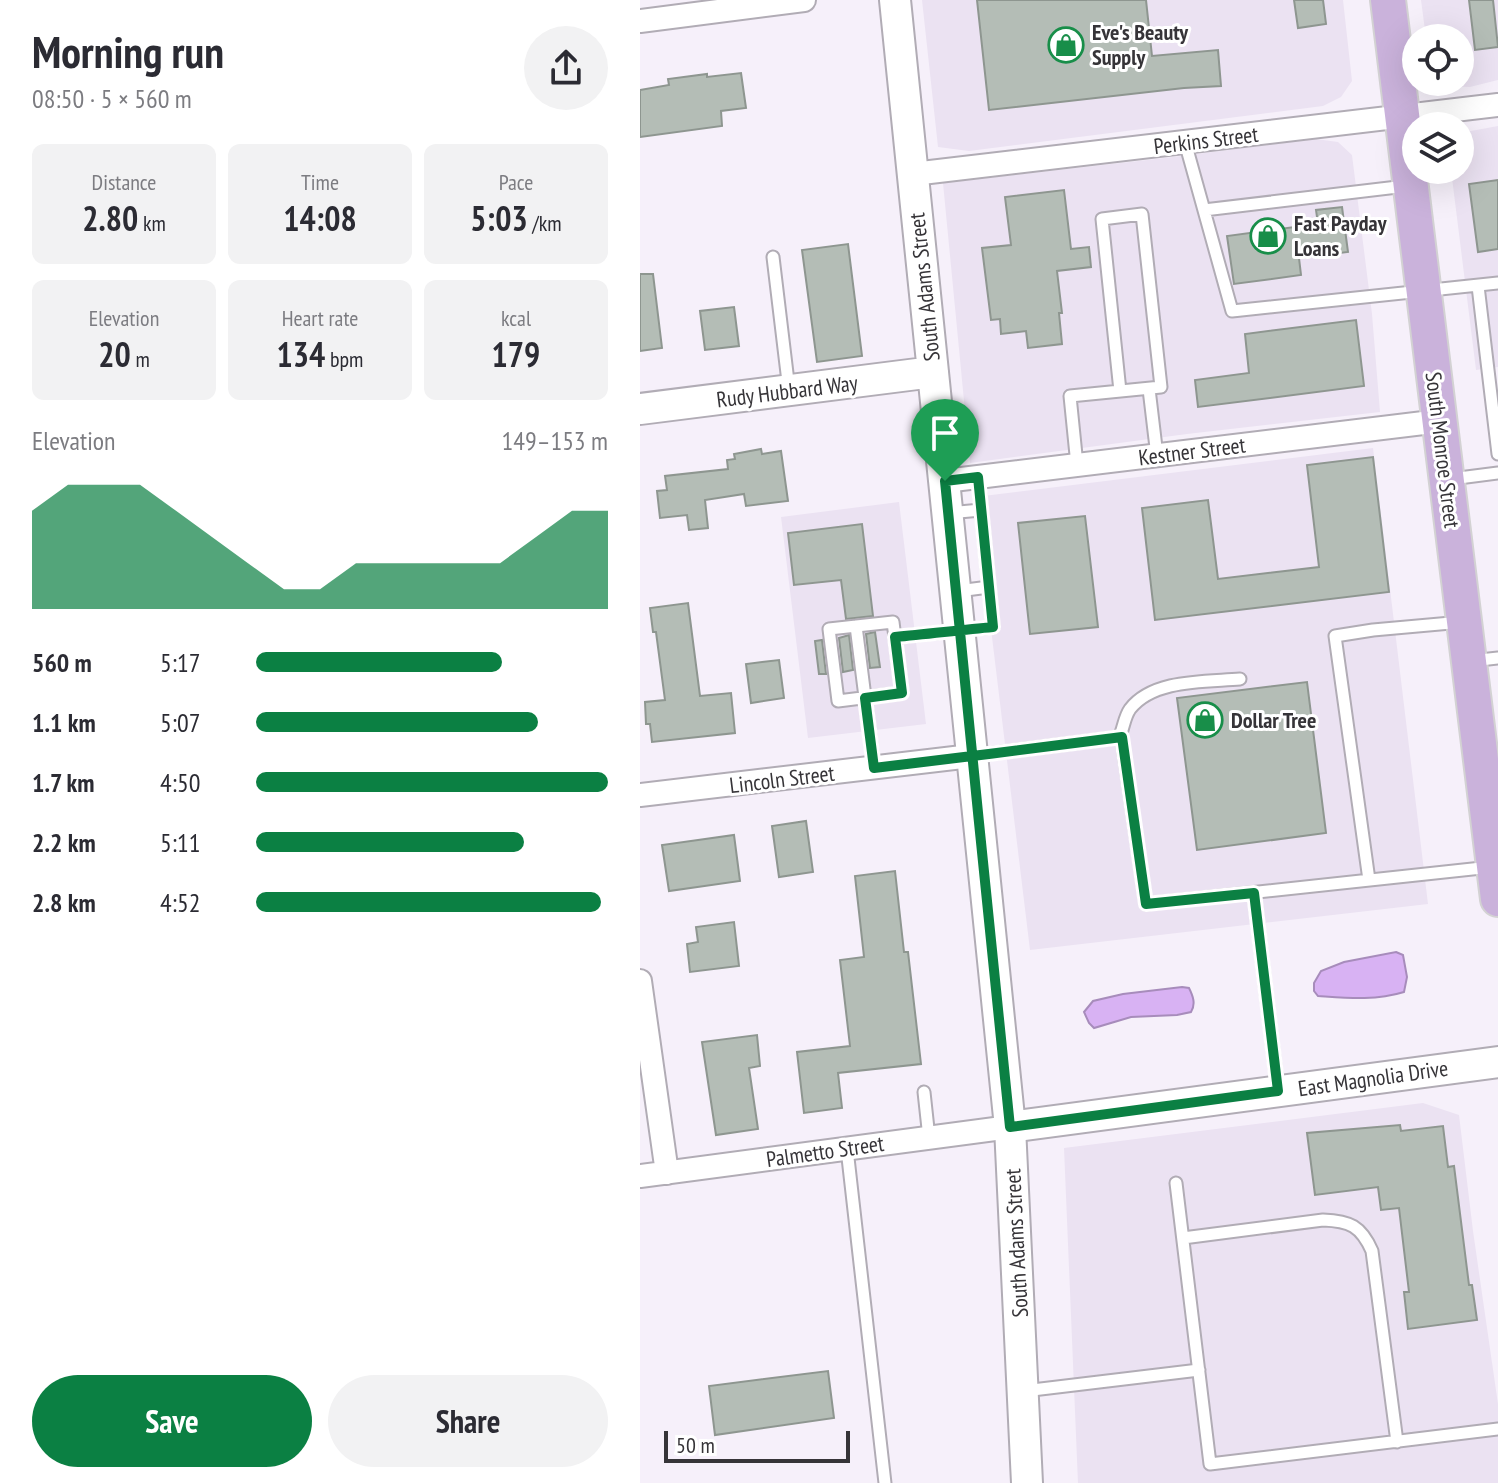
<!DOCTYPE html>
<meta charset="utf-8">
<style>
:root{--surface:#fff;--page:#f2f2f3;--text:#2b2b33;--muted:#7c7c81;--accent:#0b8043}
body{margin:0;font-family:"PT Sans Narrow",sans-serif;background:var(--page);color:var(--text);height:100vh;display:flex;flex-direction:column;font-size:30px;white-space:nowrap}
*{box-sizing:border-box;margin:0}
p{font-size:26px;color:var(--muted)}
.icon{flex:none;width:44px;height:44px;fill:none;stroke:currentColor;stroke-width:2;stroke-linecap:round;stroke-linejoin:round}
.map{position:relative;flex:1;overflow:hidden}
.details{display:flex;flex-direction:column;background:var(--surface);width:640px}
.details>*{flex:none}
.fabs{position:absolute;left:762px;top:24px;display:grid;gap:16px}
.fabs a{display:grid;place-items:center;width:72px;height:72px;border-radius:50%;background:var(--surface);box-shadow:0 8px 32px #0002;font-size:40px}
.scale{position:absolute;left:24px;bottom:20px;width:186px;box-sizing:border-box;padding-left:8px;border:4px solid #363438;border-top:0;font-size:22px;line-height:28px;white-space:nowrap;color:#363438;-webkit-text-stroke:6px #fff;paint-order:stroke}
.pin{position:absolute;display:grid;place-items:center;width:68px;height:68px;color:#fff;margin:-82px -34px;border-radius:50% 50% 50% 0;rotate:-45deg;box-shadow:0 0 8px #0007}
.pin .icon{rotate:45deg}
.round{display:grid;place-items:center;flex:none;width:84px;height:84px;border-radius:42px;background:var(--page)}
.summary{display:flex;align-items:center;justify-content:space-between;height:136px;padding:0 32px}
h1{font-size:44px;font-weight:700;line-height:60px}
.metrics{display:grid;grid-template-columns:repeat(3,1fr);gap:12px;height:136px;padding:8px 32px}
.metrics div{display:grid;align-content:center;border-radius:12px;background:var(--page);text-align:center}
.metrics b{font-size:34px;font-weight:700}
.metrics small{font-size:22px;font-weight:400}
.metrics p{font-size:22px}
.chart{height:224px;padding:16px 32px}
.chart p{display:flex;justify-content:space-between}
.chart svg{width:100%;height:144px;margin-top:8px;fill:var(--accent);opacity:.7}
.button{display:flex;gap:16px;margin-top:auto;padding:16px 32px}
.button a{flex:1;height:92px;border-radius:48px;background:var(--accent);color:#fff;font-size:32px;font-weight:700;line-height:92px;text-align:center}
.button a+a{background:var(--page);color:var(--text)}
ul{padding:0 32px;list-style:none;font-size:26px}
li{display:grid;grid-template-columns:128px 96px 1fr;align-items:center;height:60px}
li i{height:20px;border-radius:10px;background:var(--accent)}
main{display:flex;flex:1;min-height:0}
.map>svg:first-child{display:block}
</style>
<main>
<section class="details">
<div class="summary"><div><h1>Morning run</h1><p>08:50 · 5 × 560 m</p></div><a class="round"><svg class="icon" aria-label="share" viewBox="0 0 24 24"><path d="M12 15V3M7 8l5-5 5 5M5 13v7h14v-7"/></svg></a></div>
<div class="metrics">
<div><p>Distance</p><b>2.80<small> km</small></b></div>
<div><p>Time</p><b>14:08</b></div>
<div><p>Pace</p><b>5:03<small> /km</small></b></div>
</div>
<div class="metrics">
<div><p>Elevation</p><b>20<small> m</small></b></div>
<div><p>Heart rate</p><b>134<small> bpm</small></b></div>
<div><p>kcal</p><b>179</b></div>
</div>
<div class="chart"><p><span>Elevation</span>149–153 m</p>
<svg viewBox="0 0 160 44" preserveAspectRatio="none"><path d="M0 44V14L10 6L20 6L30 6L40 14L50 22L60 30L70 38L80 38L90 30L100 30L110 30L120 30L130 30L140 22L150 14L160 14V44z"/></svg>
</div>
<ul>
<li><b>560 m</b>5:17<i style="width:70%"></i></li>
<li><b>1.1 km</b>5:07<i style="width:80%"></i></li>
<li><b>1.7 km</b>4:50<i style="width:100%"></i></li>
<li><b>2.2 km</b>5:11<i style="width:76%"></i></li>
<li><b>2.8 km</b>4:52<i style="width:98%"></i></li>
</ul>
<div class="button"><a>Save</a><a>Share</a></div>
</section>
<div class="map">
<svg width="858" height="1483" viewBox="0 0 858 1483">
<rect width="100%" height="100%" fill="#f6f0fa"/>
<path fill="#ebe2f2" d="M282,0H703L712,81L701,97L683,106L329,151L298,147Z
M781,0H858V80L830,87L804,86L797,82H820V38H786Z
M858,126V367L836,370L811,170H820V133Z
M676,139L698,142L712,155L732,314L740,412L547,434L330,463L303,183L525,158Z
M733,448L788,904L390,950L335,497Z
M259,502L286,724L168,738L141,517Z
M783,1103L819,1115L833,1231L858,1404V1483H438L424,1148Z"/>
<path fill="#d8b2f3" stroke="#a78cbb" stroke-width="2" d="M756,952L763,955L767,977L764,992C735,1001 707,998 678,996L674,991V983L681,971L704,962Z
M542,987L549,988C553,996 556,1004 551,1012L537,1015L491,1017L454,1028L449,1023L444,1012L453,1001L483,994Z"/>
<path fill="#b4bdb6" stroke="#8e9690" stroke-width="2" d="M337,0H506L512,56L578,50L581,86L544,88L349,110Z
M654,0H683L686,24L658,28Z
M829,0H853L858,47L835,50Z
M101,73L106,108L81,111L82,126L0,137V90L29,85L28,79L67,74V77Z
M858,180V249L838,252L829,184Z
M424,190L431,249L449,247L451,267L417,271L422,313H419L422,344L388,348L386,331L361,334L360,319L351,320L342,248L371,245L365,197Z
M702,207L708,252L659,258L661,275L594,284L587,236L678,224L676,210Z
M208,244L222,356L177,362L162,250Z
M0,274H13L22,348L0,351Z
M94,307L99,346L65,350L60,311Z
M716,320L724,386L558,407L555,380L609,373L605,334Z
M121,449L122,454L141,451L148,501L106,506L104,494L65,500L68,528L49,530L47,515L20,518L17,491L27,490L25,476L88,469L87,460L95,459L94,454Z
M733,457L749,592L515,620L502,508L568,500L578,579L679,567L667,465Z
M445,516L458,627L390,634L378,523Z
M222,524L233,616L206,619L201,580L154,585L148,533Z
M48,603L60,696L91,693L95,733L12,742L10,724H6L5,702L25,700L16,632H13L10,608Z
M235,632L240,667L230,668L226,634Z
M209,635L213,670L203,672L199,638Z
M182,640L186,674H179L175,641Z
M139,660L144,698L111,703L106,664Z
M667,682L686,833L557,850L537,698Z
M166,821L173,872L139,877L132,826Z
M94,835L100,881L29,891L22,845Z
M255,871L264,952H268L281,1064L198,1073L202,1108L164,1113L157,1052L210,1046L200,960L224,957L215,876Z
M94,922L99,966L50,972L47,944L58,942L56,927Z
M117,1035L120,1066L109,1068L118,1129L76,1135L62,1042Z
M760,1125L761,1131L803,1126L808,1167L814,1166L829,1285H832L837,1320L768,1329L764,1292H769L759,1208L741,1210L738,1187L675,1195L667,1133Z
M188,1371L194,1418L75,1435L69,1386Z"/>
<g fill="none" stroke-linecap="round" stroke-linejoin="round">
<defs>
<path id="lane" d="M545,142L592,311L858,283
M564,210L766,186
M133,257L149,390
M838,286L858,454
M509,389L517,456
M437,465L430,396L521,387L502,214L462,219L480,391
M811,479L858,473
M308,513L341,510
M318,591L349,587
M253,622L262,693L198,701L189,629Z
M216,626L234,768
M255,637L353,627L338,477
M831,661L858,658
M600,679C565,682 513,679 490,709C485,716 484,725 481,733L506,904L851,867
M332,756L482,737
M729,880L695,636L733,630L822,622
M614,893L638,1091
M284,1092L289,1138
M207,1149L245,1483
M536,1183L570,1464L858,1429
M543,1238L683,1220C710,1221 721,1226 732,1251L757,1442
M384,1391L559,1370"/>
<path id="street" d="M0,21L164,0
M273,174L858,105
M305,481L800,421
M0,795L331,756
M0,981L27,1173
M0,1176L370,1127"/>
<path id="secondary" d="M255,0L370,1127L387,1483
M0,409L293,372
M370,1127L858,1062"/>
<path id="primary" d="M748,0L858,899"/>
</defs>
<use href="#lane" stroke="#b1acb5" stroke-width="15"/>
<use href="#street" stroke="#b1acb5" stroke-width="26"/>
<use href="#secondary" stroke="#b1acb5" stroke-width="34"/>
<use href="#primary" stroke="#d3d2d3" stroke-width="38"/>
<use href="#lane" stroke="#fff" stroke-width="11"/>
<use href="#street" stroke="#fff" stroke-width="22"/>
<use href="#secondary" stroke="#fff" stroke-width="30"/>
<use href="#primary" stroke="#cab2db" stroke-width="34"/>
</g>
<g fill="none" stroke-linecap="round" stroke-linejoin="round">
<defs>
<path id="route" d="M305,481C326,696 348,912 370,1127L638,1091L614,893L506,904L482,737C399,748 317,758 234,768L225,698L262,693L255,637C288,634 320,630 353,627L338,477L305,481"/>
</defs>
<use href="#route" stroke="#fff" stroke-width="16"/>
<use href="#route" stroke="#0b8043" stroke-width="10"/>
</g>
<defs>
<symbol id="shop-ring" viewBox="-11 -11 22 22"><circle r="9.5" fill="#fff" stroke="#188e49" stroke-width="1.5"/><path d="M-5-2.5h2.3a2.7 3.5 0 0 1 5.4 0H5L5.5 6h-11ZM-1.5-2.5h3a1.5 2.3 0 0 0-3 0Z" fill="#188e49"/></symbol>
</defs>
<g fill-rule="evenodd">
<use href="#shop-ring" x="406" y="25" width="40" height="40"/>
<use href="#shop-ring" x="608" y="216" width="40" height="40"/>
<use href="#shop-ring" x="545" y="700" width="40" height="40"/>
</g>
<g text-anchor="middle" stroke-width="6" stroke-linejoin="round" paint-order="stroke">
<g font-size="22" font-weight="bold" fill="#363438" stroke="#fff" text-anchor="start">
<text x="452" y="40">Eve's Beauty<tspan x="452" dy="25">Supply</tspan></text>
<text x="654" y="231">Fast Payday<tspan x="654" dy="25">Loans</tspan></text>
<text x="591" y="728">Dollar Tree</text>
</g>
<g font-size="22" fill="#363438" stroke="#fff">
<text transform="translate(566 140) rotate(-7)" y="8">Perkins Street</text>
<text transform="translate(284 287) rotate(-96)" y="8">South Adams Street</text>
<text transform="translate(147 391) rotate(-7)" y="8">Rudy Hubbard Way</text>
<text transform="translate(803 450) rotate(83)" y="8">South Monroe Street</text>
<text transform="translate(552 451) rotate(-7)" y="8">Kestner Street</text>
<text transform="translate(142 779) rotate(-7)" y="8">Lincoln Street</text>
<text transform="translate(733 1078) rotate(-8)" y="8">East Magnolia Drive</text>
<text transform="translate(185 1151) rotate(-8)" y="8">Palmetto Street</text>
<text transform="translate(376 1243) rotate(-93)" y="8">South Adams Street</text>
</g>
</g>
</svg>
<div class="fabs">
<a><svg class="icon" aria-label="locate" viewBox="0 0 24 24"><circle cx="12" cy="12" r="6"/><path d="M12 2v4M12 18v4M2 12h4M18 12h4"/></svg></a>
<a><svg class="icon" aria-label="layers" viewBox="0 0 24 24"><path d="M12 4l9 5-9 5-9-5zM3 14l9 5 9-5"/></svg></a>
</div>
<div class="scale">50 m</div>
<div class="pin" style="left:305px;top:481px;background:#1e9e55"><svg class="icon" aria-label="arrive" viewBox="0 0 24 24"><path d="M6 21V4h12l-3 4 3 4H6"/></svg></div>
</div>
</main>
